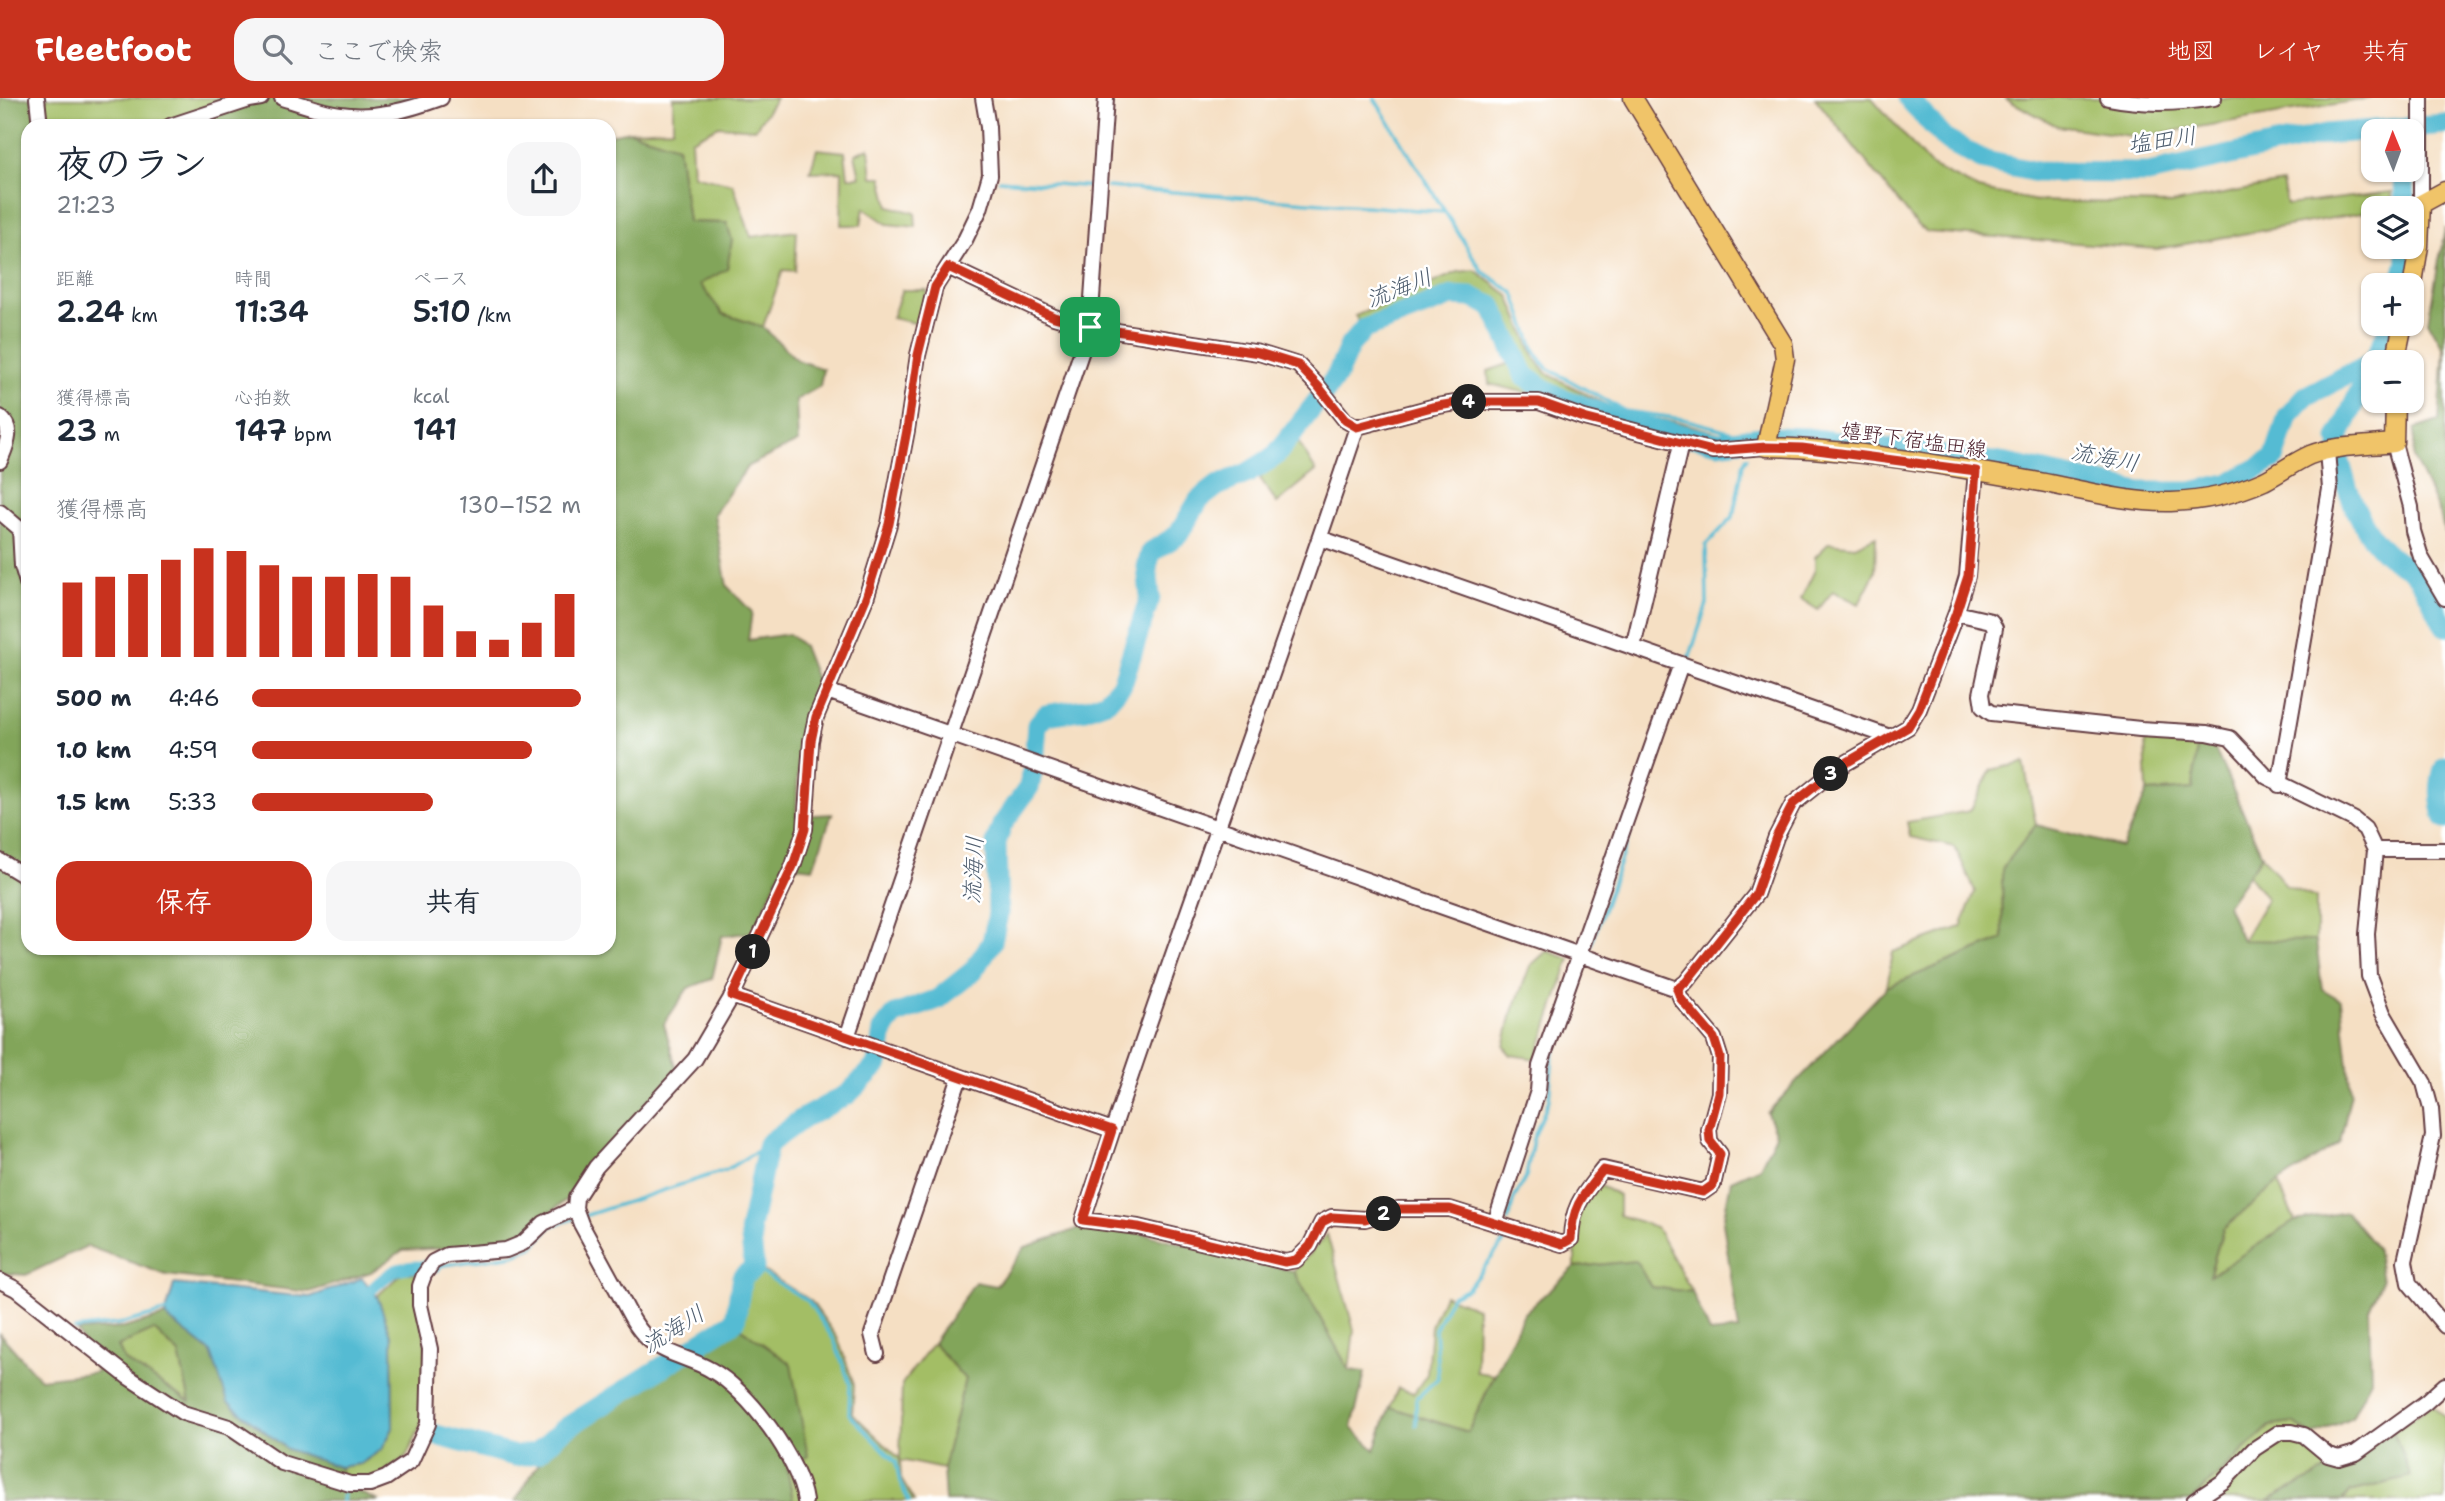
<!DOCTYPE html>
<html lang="ja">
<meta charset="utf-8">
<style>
:root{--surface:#fff;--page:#f6f6f7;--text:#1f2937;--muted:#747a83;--accent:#c8321e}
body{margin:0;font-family:"Shantell Sans","Klee One",sans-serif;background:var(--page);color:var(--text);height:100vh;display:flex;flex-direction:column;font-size:26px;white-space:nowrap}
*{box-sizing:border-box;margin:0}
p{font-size:23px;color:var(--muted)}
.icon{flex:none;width:38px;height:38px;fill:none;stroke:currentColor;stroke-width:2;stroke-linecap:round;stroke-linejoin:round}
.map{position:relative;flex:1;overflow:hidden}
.drawer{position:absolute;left:21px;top:21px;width:595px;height:836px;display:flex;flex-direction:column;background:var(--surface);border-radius:21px;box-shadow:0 2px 5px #0004}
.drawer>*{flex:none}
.needle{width:46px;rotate:359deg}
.tools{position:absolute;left:2361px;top:21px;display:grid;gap:14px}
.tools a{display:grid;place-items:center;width:63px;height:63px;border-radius:14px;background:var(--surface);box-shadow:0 2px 5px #0004;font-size:35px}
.pin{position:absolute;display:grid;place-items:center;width:60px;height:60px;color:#fff;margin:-30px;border-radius:14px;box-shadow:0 4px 10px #0006}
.km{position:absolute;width:35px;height:35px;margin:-18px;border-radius:50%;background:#222;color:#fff;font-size:19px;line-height:35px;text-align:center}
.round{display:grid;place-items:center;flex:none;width:74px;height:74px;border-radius:21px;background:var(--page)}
.head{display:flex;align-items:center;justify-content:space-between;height:119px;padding:0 35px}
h1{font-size:38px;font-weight:600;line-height:52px}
.stats{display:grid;grid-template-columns:repeat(3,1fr);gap:10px;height:119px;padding:7px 35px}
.stats div{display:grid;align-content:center}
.stats b{font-size:30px;font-weight:600}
.stats small{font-size:19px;font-weight:400}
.stats p{font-size:19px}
.chart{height:196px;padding:14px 35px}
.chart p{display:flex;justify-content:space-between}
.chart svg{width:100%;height:126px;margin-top:7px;stroke:var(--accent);stroke-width:6}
.cta{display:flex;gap:14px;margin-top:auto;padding:14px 35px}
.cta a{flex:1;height:80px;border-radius:21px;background:var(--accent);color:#fff;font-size:28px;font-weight:600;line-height:80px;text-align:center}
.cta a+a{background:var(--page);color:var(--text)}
ul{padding:0 35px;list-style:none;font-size:23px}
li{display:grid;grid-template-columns:112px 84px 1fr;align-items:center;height:52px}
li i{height:18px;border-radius:9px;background:var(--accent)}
header{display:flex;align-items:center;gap:42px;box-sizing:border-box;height:98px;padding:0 35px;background:var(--accent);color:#fff}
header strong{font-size:33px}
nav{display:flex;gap:38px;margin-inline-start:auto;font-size:24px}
.search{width:490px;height:63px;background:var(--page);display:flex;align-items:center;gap:18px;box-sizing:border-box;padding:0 24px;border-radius:21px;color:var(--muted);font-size:26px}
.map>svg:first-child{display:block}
</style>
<header>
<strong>Fleetfoot</strong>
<div class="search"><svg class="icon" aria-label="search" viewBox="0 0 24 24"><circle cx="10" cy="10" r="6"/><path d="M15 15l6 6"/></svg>ここで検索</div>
<nav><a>地図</a><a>レイヤ</a><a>共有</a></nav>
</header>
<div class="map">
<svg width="2445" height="1403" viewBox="0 0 2445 1403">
<rect width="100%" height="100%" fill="#fff"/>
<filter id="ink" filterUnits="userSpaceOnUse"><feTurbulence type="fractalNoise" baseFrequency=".0143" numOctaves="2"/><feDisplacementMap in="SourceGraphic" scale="14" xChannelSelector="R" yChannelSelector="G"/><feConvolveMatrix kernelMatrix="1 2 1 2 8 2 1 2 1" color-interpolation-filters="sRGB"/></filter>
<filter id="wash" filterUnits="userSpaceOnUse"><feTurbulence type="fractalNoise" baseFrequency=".00686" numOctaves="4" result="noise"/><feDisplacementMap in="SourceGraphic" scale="28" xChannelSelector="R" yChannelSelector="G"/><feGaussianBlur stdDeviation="1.57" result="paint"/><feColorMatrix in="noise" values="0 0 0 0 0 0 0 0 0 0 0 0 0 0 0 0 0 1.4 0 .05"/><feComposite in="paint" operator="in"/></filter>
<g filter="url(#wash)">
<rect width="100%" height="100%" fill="#f5dfc3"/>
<path fill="#a3be65" stroke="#766e48" stroke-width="2" d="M34,0H250L181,28H38Z
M673,0H776L755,31L719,28L691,42L693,77L733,86L751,139L797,133L795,173L783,172L763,229L723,216L699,186L727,125L688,124L678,48L629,33L673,31Z
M1815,0H1872L1931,68L1978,91L2037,103L2170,106L2282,85L2287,107L2392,94V110H2373V113L2157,151L1927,134L1917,127Z
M2004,0H2371L2139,39L2057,28Z
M869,50L872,79H882L889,108L915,115L916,129L887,126L864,110L861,127H841L842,73L810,74L817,51L845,54L848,79H860L855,56Z
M1475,172L1509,198L1534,258L1546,275L1623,316L1682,325L1721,336L1717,341L1624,321L1558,295L1531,296L1489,286L1488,273L1525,260L1498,204L1471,192L1451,194L1362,227L1355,218L1458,174Z
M902,192H927L919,226L892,220Z
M1296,340L1316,373L1277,405L1260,380Z
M1876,438L1875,474L1859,506L1833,493L1818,512L1801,501L1815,472V459L1829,445L1855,448Z
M2145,642L2197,647L2193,691L2147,694Z
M2024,665L2036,727L2002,771L2003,841L1887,889L1893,854L1961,829L1975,793L1955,749L1910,739L1907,724L1970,713L1991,672Z
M2262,757L2286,788L2316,800V843H2242L2267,801L2248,776Z
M1547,853L1570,861L1536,961L1511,957L1504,949L1511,919L1530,868Z
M2278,1085L2295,1123L2209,1179L2223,1131Z
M1598,1087L1619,1097V1117L1656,1129L1692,1194L1651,1189L1635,1163L1575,1169V1118Z
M1327,1136L1354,1232L1349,1272L1294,1173Z
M762,1172L811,1203L838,1241L854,1287L852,1315L900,1361L902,1286L933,1245L965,1281L943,1371L900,1362L901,1381L914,1403H793L787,1370L791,1266L739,1229L746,1181Z
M403,1174L418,1176L426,1254L422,1325L406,1360L375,1380L346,1389L339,1369L361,1366L382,1351L393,1330L392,1240L377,1198Z
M1444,1197L1477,1210L1476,1274L1494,1277L1468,1334L1390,1309L1398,1290L1414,1295L1427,1276L1431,1228Z
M154,1232L179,1256L190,1305L124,1262L118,1248Z
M2432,1307L2445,1319V1403H2342L2350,1394L2411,1379L2393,1333Z
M2294,1325L2312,1338L2340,1366L2267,1403L2192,1401L2270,1328Z"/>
<path fill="#82a55a" stroke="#666242" stroke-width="2" fill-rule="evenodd" d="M0,0H34L38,28H28V850H609V37L629,33L678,48L688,124L727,125L732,142L727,171L700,186L723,216L763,229L797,262L823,271L820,288L796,302L798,344L748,368L714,416L727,488L752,514L748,542L789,536L803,548L818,586L800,635L796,718L832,716L813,770L783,767L754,834L722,838L712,881L688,890L664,926L677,972L631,1025L590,1064L567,1101L516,1142L452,1150L403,1152L371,1174L309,1194L166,1177L87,1148L26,1177L0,1175Z
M250,0H421L382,9L352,28H181Z
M2445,130V436L2440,416L2413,359L2415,331L2439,323L2444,251L2428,223Z
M2197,647L2214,649L2262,757L2227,807L2242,842L2316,843L2322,891L2341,902L2351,995L2340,1045L2278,1085L2223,1131L2209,1178L2295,1123L2346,1114L2376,1149L2382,1182L2369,1211L2371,1282L2352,1319L2312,1338L2294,1325L2270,1328L2193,1400L2213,1403H945L943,1371L965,1281L933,1245L975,1184L996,1188L1025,1149L1083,1129L1140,1135L1294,1173L1349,1272L1365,1274L1352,1330L1375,1352L1390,1309L1468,1334L1524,1215L1575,1169L1636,1163L1651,1189L1692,1194L1710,1235L1739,1232L1723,1124L1731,1082L1760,1069L1776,1036L1767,1015L1887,889L2003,841L2002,771L2036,727L2122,749L2147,694L2193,691Z
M165,1218L211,1254L229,1305L287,1351L339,1369L346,1389L379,1403H0V1236L40,1281L97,1274L77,1233L124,1230ZM154,1232L179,1256L190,1304L124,1262L118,1248Z
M739,1229L791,1266L808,1358L787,1370L793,1403H515L541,1362L569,1334Z
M2393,1333L2411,1379L2350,1394L2342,1403H2267L2340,1366Z"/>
<path fill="#55bbd3" stroke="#506d7f" stroke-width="2" d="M362,1180L377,1198L392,1240L393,1330L382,1351L360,1366L339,1369L287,1351L228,1304L211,1254L165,1218L174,1186L310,1199Z"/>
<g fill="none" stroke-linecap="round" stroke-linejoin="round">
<path stroke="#55bbd3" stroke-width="3.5" d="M1374,0L1482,173L1514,195L1535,253L1547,270L1625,313L1683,321L1751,339
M999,82L1095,89
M1106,89L1445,114
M1689,561L1707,506L1706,447L1733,419L1743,366L1747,359
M1589,853L1650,677
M581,1119L726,1072L768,1046
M1508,1122L1514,1101L1526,1079L1533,1041L1549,1002L1553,957L1585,866
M438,1168L514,1157L534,1149L551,1128L573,1121
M754,1170L808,1203L834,1242L850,1286L849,1316L896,1364L900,1385L909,1403
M75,1231L124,1225L168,1213
M1416,1327V1301L1438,1280L1435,1231L1452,1198L1468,1190L1504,1144L1508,1134
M426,1347L432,1336
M395,1383L405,1376
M342,1403L343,1397"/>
<path stroke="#55bbd3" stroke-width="12" d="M371,1192C397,1167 400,1169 436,1168"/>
<path stroke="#55bbd3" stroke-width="21" d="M1908,0L1946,42L1985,63L2037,74L2148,75L2326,36L2445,26
M2405,110L2404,81L2408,72
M2401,187L2407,164L2406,149
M1774,339L1806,340L2007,366L2140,394H2191L2231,385L2274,361L2288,318L2306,298L2373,264
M2338,341L2391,226
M2338,355C2346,392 2362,437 2393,461C2398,465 2406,466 2411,471C2426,486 2435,509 2445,528
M2445,669C2438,687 2439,703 2445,721
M432,1336L515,1358L537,1355L561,1333L735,1223L742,1179L754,1170L750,1130L768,1046L802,1021L848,996L878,966L883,932L895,917L938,901L973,873L992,844L998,816L996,745L1002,727L1029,689L1034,666L1037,627L1046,617L1085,611L1107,603L1122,586L1150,499L1147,469L1151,454L1178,437L1199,402L1217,388L1248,375L1275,358L1336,279L1350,247L1364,231L1452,198L1471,199L1492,208L1525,278L1551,296L1623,323L1718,345L1761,339"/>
</g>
</g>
<g filter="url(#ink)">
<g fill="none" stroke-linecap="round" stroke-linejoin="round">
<defs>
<path id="minor" d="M37,0L40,28
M282,0C301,6 320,13 340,16C375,21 408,12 441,0
M2108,0C2143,7 2179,6 2214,0
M170,28L249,2L261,0
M2421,106V0
M948,169L1054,219L1090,229L1259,255L1298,267L1318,288L1345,322L1357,329L1432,309L1462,304H1539L1584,320L1713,353L1766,349
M0,319C15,331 6,348 0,363
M2394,345L2411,409L2413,433L2421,459L2445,500
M0,414L20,431L22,468L28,488
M1320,440L1890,639
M1956,515L1991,523L1995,530L1981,596L1983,609L1991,615L2140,631L2207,635L2230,640L2267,679L2353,721L2365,731L2375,752L2367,836L2369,878L2383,915L2424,985L2431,1011L2433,1038L2405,1163L2409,1185L2445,1228
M1633,549L1681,346
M827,593L1677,891L1681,901L1714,940L1720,959L1719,995L1709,1032L1710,1043L1720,1056L1713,1087L1703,1094L1603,1071C1583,1097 1572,1108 1571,1141L1562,1146L1450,1111H1398L1365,1121L1332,1119L1322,1124L1310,1148L1296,1162L1285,1164L1138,1129L1083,1122C1169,856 1269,595 1357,329
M2279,687L2330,391L2327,352
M2375,752H2445
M0,763L28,780
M1677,891L1686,884L1756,796L1776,739L1793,706L1839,669L1908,629L1919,611L1956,515L1967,478L1976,373
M732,898L1112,1032
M847,939L1090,229L1106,0
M1495,1125L1538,993L1540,968L1681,566
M0,1183L16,1191L128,1279L183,1315L229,1329L282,1365L350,1386H370L386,1380L411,1363L428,1326L430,1251L420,1207V1188L424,1177L433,1164L447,1157L506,1152L523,1145L544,1125L575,1110
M877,1256L872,1236L960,979
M805,1403C799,1361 748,1292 711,1272C691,1260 666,1257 648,1241C634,1228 626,1209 617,1192C605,1170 593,1148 581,1126L575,1110L576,1100L596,1069L695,961L732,898L793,768L805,731L811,643L816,619L866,500L889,426L907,332L918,257L935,189L965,142L980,111L990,77L988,29L983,0
M2194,1403L2224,1383L2254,1351L2280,1334H2292L2304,1337L2328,1357L2339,1360L2356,1355L2425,1305L2445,1287"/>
<path id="major" d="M1633,0L1783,246L1785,261L1766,349C1858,351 1949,368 2040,384C2082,392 2128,405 2171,404C2202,403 2235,396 2264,383C2280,375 2294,364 2310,357C2336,347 2367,348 2394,345L2395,303
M2412,191L2419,148L2421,106L2445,93
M2395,264L2403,226"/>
</defs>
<use href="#minor" stroke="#643c42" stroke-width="18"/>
<use href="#major" stroke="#643c42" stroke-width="21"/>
<use href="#minor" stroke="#fff" stroke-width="14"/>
<use href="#major" stroke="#f0c469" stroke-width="18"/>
</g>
</g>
<g fill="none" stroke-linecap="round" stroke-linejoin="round" filter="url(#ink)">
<defs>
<path id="route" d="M948,169L1054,219L1090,229L1259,255L1298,267L1318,288L1345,322L1357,329L1432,309L1462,304H1539L1584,320L1713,353L1766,349L1802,350L1976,373L1968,478L1956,515L1919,611L1908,629L1839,669L1793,706L1776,739L1756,796L1686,884L1677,891L1681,901L1714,940L1720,959L1719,995L1709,1032L1710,1043L1720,1056L1713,1087L1703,1094L1603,1072C1583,1097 1572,1108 1571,1141L1562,1146L1450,1111H1398L1365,1121L1332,1119L1322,1124L1310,1148L1296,1162L1285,1164L1138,1129L1083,1122L1112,1032L732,898L793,768L805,731L811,643L816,619L866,500L889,426L907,332L918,257L935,189Z"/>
</defs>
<use href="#route" stroke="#fff" stroke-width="14"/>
<use href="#route" stroke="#c8321e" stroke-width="9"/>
</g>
<g text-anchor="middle" stroke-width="5" stroke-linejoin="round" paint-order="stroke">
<g font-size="21" fill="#4a1f2b" stroke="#fff">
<text transform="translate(1914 342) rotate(8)" y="7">嬉野下宿塩田線</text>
</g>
<g font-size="23" font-style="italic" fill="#4e5d6e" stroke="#fff">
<text transform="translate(2162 42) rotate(-8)" y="8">塩田川</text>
<text transform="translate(1399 190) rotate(-21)" y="8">流海川</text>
<text transform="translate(2105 359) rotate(11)" y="8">流海川</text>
<text transform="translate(973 772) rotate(-87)" y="8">流海川</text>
<text transform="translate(673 1231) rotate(-32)" y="8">流海川</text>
</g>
</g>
</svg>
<div class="tools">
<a><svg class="needle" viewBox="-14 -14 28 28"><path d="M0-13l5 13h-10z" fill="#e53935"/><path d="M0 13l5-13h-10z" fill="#747a83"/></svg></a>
<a><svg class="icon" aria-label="layers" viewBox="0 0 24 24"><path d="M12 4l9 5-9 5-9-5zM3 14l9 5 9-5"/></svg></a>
<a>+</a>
<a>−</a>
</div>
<div class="pin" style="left:1090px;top:229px;background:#1e9e55"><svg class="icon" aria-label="arrive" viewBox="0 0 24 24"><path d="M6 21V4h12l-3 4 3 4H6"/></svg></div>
<b class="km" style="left:753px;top:854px">1</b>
<b class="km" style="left:1384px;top:1116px">2</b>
<b class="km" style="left:1831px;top:676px">3</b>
<b class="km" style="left:1469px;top:304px">4</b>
<section class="drawer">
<div class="head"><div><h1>夜のラン</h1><p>21:23</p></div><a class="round"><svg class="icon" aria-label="share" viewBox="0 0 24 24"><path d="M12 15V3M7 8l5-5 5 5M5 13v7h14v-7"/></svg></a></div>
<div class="stats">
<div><p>距離</p><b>2.24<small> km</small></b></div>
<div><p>時間</p><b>11:34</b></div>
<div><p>ペース</p><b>5:10<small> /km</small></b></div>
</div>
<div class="stats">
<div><p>獲得標高</p><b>23<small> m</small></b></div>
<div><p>心拍数</p><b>147<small> bpm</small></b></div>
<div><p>kcal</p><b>141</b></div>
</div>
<div class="chart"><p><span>獲得標高</span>130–152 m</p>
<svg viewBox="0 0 160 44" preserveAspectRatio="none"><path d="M5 44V18M15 44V16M25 44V15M35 44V10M45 44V6M55 44V7M65 44V12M75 44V16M85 44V16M95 44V15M105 44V16M115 44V26M125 44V35M135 44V38M145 44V32M155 44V22"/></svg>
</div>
<ul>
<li><b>500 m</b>4:46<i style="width:100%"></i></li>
<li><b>1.0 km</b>4:59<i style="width:85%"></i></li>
<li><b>1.5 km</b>5:33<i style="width:55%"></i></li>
</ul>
<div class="cta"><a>保存</a><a>共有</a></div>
</section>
</div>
